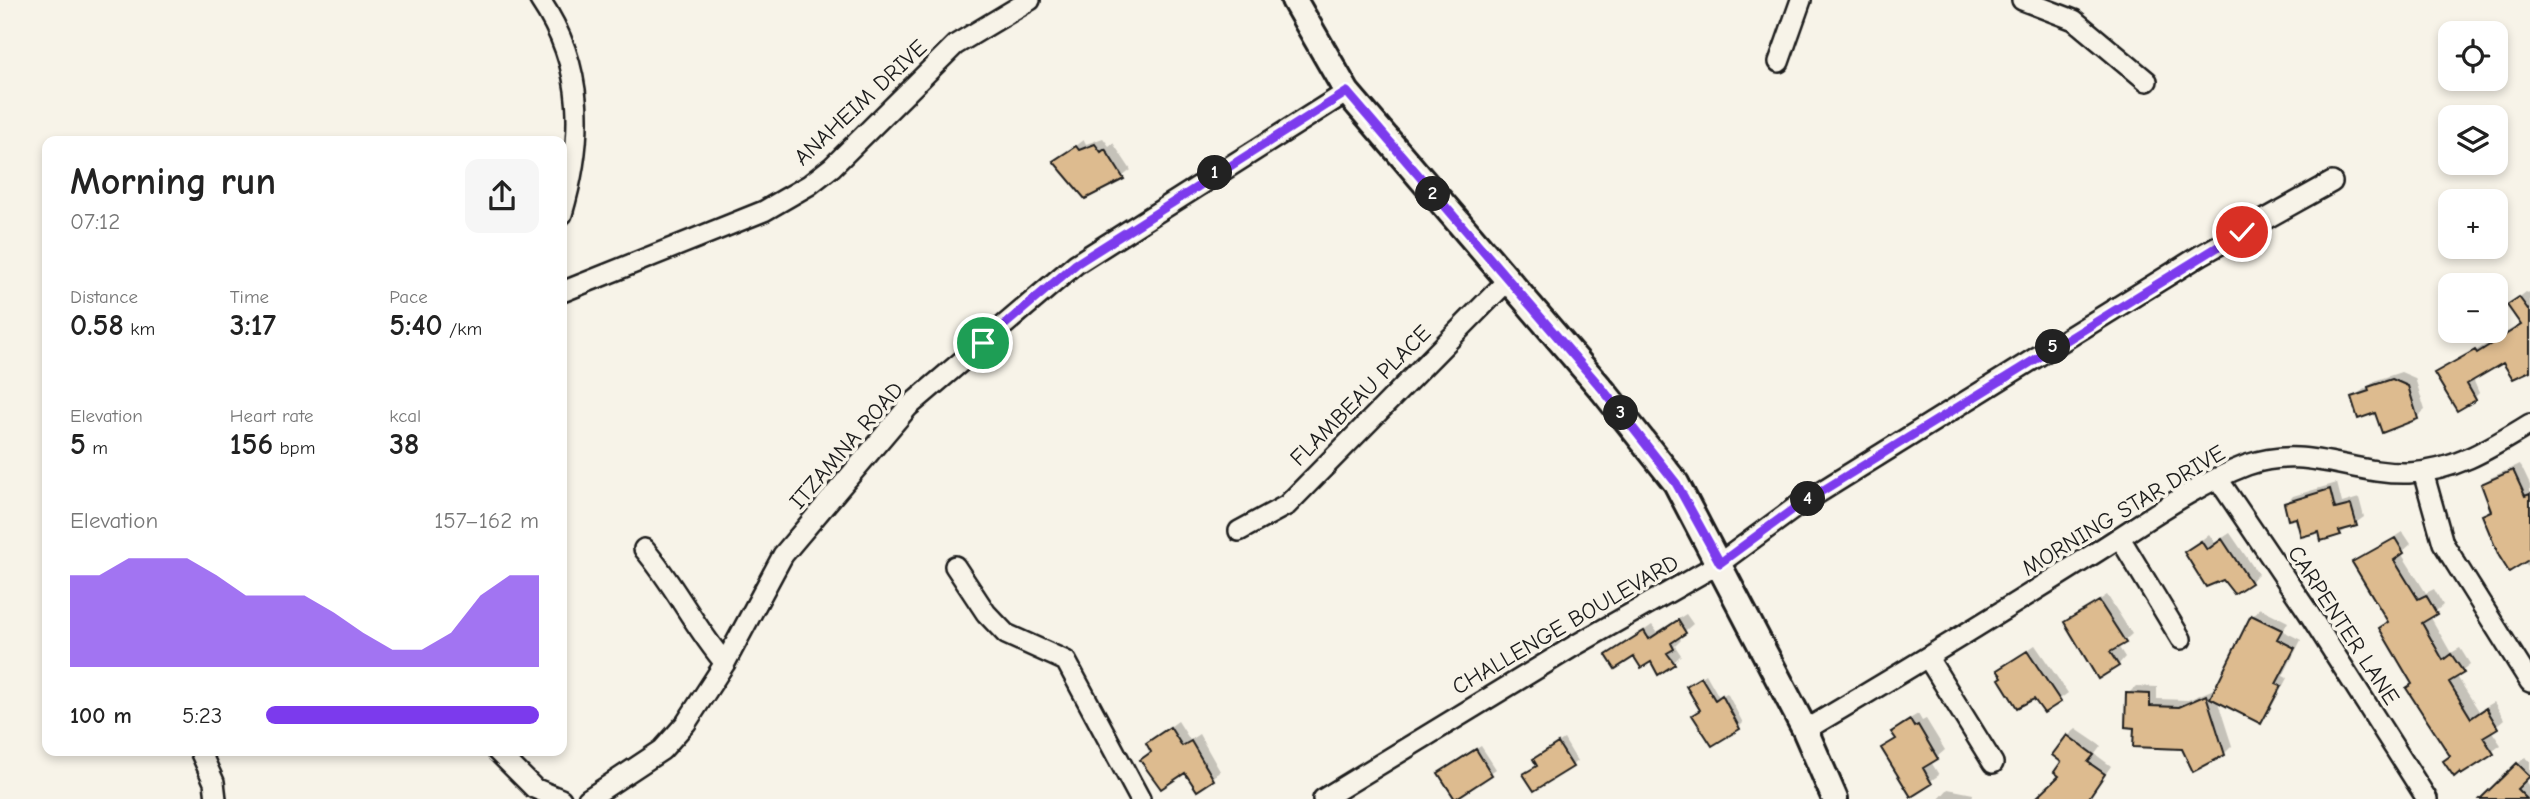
<!DOCTYPE html>
<meta charset="utf-8">
<style>
:root{--surface:#fff;--page:#f6f6f6;--text:#222;--muted:#767676;--accent:#7c3aed}
body{margin:0;font-family:"Comic Neue",sans-serif;background:var(--page);color:var(--text);height:100vh;display:flex;flex-direction:column;font-size:26px;white-space:nowrap}
*{box-sizing:border-box;margin:0}
p{font-size:23px;color:var(--muted)}
.icon{flex:none;width:38px;height:38px;fill:none;stroke:currentColor;stroke-width:2;stroke-linecap:round;stroke-linejoin:round}
.map{position:relative;flex:1;overflow:hidden}
.details{position:absolute;left:42px;top:136px;width:525px;height:620px;display:flex;flex-direction:column;background:var(--surface);border-radius:14px;box-shadow:0 4px 10px #0003}
.details>*{flex:none}
.fabs{position:absolute;left:2438px;top:21px;display:grid;gap:14px}
.fabs a{display:grid;place-items:center;width:70px;height:70px;border-radius:14px;background:var(--surface);box-shadow:0 4px 10px #0003;font-size:35px}
.pin{position:absolute;display:grid;place-items:center;width:60px;height:60px;color:#fff;margin:-30px;border:4px solid #fff;border-radius:50%;box-shadow:0 2px 7px #0007}
.km{position:absolute;width:35px;height:35px;margin:-18px;border-radius:50%;background:#222;color:#fff;font-size:19px;line-height:35px;text-align:center}
.round{display:grid;place-items:center;flex:none;width:74px;height:74px;border-radius:14px;background:var(--page)}
.head{display:flex;align-items:center;justify-content:space-between;height:119px;padding:0 28px}
h1{font-size:38px;font-weight:700;line-height:52px}
.metrics{display:grid;grid-template-columns:repeat(3,1fr);gap:10px;height:119px;padding:7px 28px}
.metrics div{display:grid;align-content:center}
.metrics b{font-size:30px;font-weight:700}
.metrics small{font-size:19px;font-weight:400}
.metrics p{font-size:19px}
.chart{height:196px;padding:14px 28px}
.chart p{display:flex;justify-content:space-between}
.chart svg{width:100%;height:126px;margin-top:7px;fill:var(--accent);opacity:.7}
ul{padding:0 28px;list-style:none;font-size:23px}
li{display:grid;grid-template-columns:112px 84px 1fr;align-items:center;height:52px}
li i{height:18px;border-radius:9px;background:var(--accent)}
.map>svg:first-child{display:block}
</style>
<div class="map">
<svg width="2530" height="799" viewBox="0 0 2530 799">
<rect width="100%" height="100%" fill="#f7f3e8"/>
<filter id="ink" filterUnits="userSpaceOnUse"><feTurbulence type="fractalNoise" baseFrequency=".0143" numOctaves="2"/><feDisplacementMap in="SourceGraphic" scale="14" xChannelSelector="R" yChannelSelector="G"/><feConvolveMatrix kernelMatrix="1 2 1 2 8 2 1 2 1" color-interpolation-filters="sRGB"/></filter>
<g filter="url(#ink)">
<path fill="#0003" d="M1103,138L1109,146L1113,143L1131,170L1106,189L1056,161L1084,140L1086,144Z
M2526,292L2530,294V369L2517,377L2503,360L2473,379L2479,393L2473,399L2437,374L2522,323L2509,305Z
M2401,372L2415,378L2425,410L2417,417L2377,411L2353,397L2377,380Z
M2520,464L2530,485V569L2484,515L2492,507L2483,485L2490,478Z
M2337,483L2342,503L2359,498L2364,517L2340,534L2321,530L2286,504L2293,496Z
M2403,532L2411,544L2401,553L2426,593L2434,589L2443,605L2430,616L2451,653L2460,648L2470,664L2456,675L2479,711L2494,702L2504,719L2491,730L2501,745L2462,773L2381,628L2389,620L2354,563Z
M2230,533L2258,574L2250,582L2224,577L2187,552L2209,534L2215,543Z
M2107,595L2132,634L2118,646L2125,657L2118,665L2066,623Z
M2260,608L2288,622L2283,631L2301,640L2283,676L2287,678L2268,714L2261,722L2217,699L2232,746L2224,754L2183,747L2136,726L2128,694L2136,686L2157,687V699L2188,700L2214,689L2215,693L2253,616Z
M1686,614L1693,624L1679,636L1681,640L1675,646L1681,655L1673,663L1634,655L1608,656L1652,625L1657,632Z
M2035,645L2068,693L2045,710L2035,696L1999,670Z
M1706,674L1719,697L1727,693L1743,723L1739,727L1694,715L1701,709L1688,686Z
M1918,714L1922,721L1926,719L1945,750L1931,762L1939,775L1912,794L1884,748L1897,737L1894,732L1901,724Z
M1178,721L1190,740L1199,734L1220,771L1213,778L1186,770L1153,751L1148,743Z
M2076,729L2101,746L2095,754L2111,766L2088,799H2038L2062,776L2068,736Z
M1564,739L1577,761L1572,765L1525,775L1539,764L1535,759L1540,754Z
M1481,746L1496,769L1455,797L1446,768Z
M2525,757L2530,761V774L2524,780L2530,787V799H2482Z
M1948,789L1973,794L1972,799H1939Z"/>
<path fill="#ddbb8f" stroke="#1c1c1c" stroke-width="2" d="M1095,144L1101,152L1105,149L1124,179L1085,199L1053,161L1076,146L1079,150Z
M2519,297L2530,312V371L2513,379L2503,363L2467,384L2476,400L2457,411L2434,373L2475,350L2477,353L2521,325L2507,305Z
M2392,379L2408,386L2418,419L2382,433L2375,413L2358,419L2351,397L2369,391L2368,387Z
M2513,470L2525,496L2530,494V559L2509,572L2499,556L2482,515L2491,511L2481,484Z
M2330,489L2335,509L2351,505L2357,526L2339,531L2341,535L2321,541L2319,532L2301,537L2296,518L2288,520L2284,503Z
M2395,538L2404,553L2394,560L2418,599L2426,595L2437,614L2422,623L2443,660L2451,654L2464,673L2449,682L2471,718L2486,708L2498,728L2483,737L2494,754L2461,775L2460,772L2454,777L2443,761L2450,756L2406,688L2412,684L2379,628L2388,622L2352,562Z
M2222,539L2251,583L2234,594L2223,580L2206,587L2184,552L2201,541L2207,550Z
M2099,601L2126,643L2110,652L2119,666L2098,679L2064,622Z
M2251,615L2282,630L2277,639L2295,648L2276,684L2281,686L2261,724L2210,698Z
M1678,620L1686,633L1671,643L1674,649L1667,653L1675,664L1658,675L1651,662L1641,668L1634,657L1615,669L1606,655L1644,631L1649,639Z
M2027,651L2061,702L2044,713L2034,699L2017,708L1999,679L2002,677L1997,670Z
M1701,677L1715,700L1722,695L1740,729L1712,746L1692,715L1700,710L1686,686Z
M2126,693L2150,694V706L2179,707L2206,695L2225,755L2193,772L2182,749L2133,747L2134,728L2125,727Z
M1910,720L1914,727L1918,725L1938,759L1923,768L1932,784L1911,797L1881,748L1896,739L1891,732Z
M1170,727L1182,746L1191,741L1214,780L1197,791L1185,773L1161,789L1140,760L1151,752L1146,743Z
M2067,735L2094,755L2088,762L2105,774L2088,799H2035L2059,776L2054,772L2061,762L2052,755Z
M1558,743L1573,767L1534,791L1523,774L1537,766L1533,759Z
M1476,749L1492,775L1455,799L1438,773Z
M2517,763L2530,776L2517,789L2527,799H2480Z"/>
<g fill="none" stroke-linecap="round" stroke-linejoin="round">
<defs>
<path id="minor" d="M540,0C586,68 584,139 562,214
M2022,0L2074,20L2147,81
M1779,62L1801,0
M562,292L764,211L809,185L832,167L955,45L1030,0
M2423,472L2443,543L2530,682
M2218,479L2308,612L2427,799
M1239,531L1287,505L1507,281
M2120,538L2181,639
M644,549C675,585 694,627 725,663
M955,566L986,613L1006,634L1066,661L1140,799
M1928,658L1993,763
M1805,730C1899,675 1990,619 2082,561C2135,529 2189,487 2247,465C2306,444 2352,475 2409,473C2456,471 2492,447 2530,424
M200,751L214,782L216,799
M497,751L534,788L561,799
M588,799L662,750L686,723L725,663L783,555L908,407L1076,264L1347,92
M1323,799L1574,646L1720,563L1796,507L2201,255L2332,182"/>
<path id="major" d="M1294,0L1347,92L1604,392L1676,483L1805,730L1835,799"/>
</defs>
<use href="#minor" stroke="#1c1c1c" stroke-width="24"/>
<use href="#major" stroke="#1c1c1c" stroke-width="30"/>
<use href="#minor" stroke="#f7f3e8" stroke-width="19"/>
<use href="#major" stroke="#f7f3e8" stroke-width="24"/>
</g>
</g>
<g fill="none" stroke-linecap="round" stroke-linejoin="round" filter="url(#ink)">
<defs>
<path id="route" d="M983,343L1076,264L1347,92L1604,391L1676,483L1720,563L1796,507L2242,232"/>
</defs>
<use href="#route" stroke="#fff" stroke-width="14"/>
<use href="#route" stroke="#7c3aed" stroke-width="9"/>
</g>
<g text-anchor="middle" stroke-width="7" stroke-linejoin="round" paint-order="stroke">
<g font-size="23" fill="#1c1c1c" stroke="#f7f3e8">
<text transform="translate(860 102) rotate(-43)" y="8">ANAHEIM DRIVE</text>
<text transform="translate(1360 395) rotate(-45)" y="8">FLAMBEAU PLACE</text>
<text transform="translate(846 445) rotate(-49)" y="8">ITZAMNA ROAD</text>
<text transform="translate(2123 510) rotate(-31)" y="8">MORNING STAR DRIVE</text>
<text transform="translate(1565 624) rotate(-30)" y="8">CHALLENGE BOULEVARD</text>
<text transform="translate(2344 625) rotate(57)" y="8">CARPENTER LANE</text>
</g>
</g>
</svg>
<div class="fabs">
<a><svg class="icon" aria-label="locate" viewBox="0 0 24 24"><circle cx="12" cy="12" r="6"/><path d="M12 2v4M12 18v4M2 12h4M18 12h4"/></svg></a>
<a><svg class="icon" aria-label="layers" viewBox="0 0 24 24"><path d="M12 4l9 5-9 5-9-5zM3 14l9 5 9-5"/></svg></a>
<a>+</a>
<a>−</a>
</div>
<div class="pin" style="left:983px;top:343px;background:#1e9e55"><svg class="icon" aria-label="arrive" viewBox="0 0 24 24"><path d="M6 21V4h12l-3 4 3 4H6"/></svg></div>
<div class="pin" style="left:2242px;top:232px;background:#d93025"><svg class="icon" aria-label="check" viewBox="0 0 24 24"><path d="M5 12l5 5 9-10"/></svg></div>
<b class="km" style="left:1215px;top:173px">1</b>
<b class="km" style="left:1433px;top:194px">2</b>
<b class="km" style="left:1621px;top:413px">3</b>
<b class="km" style="left:1808px;top:499px">4</b>
<b class="km" style="left:2053px;top:347px">5</b>
<section class="details">
<div class="head"><div><h1>Morning run</h1><p>07:12</p></div><a class="round"><svg class="icon" aria-label="share" viewBox="0 0 24 24"><path d="M12 15V3M7 8l5-5 5 5M5 13v7h14v-7"/></svg></a></div>
<div class="metrics">
<div><p>Distance</p><b>0.58<small> km</small></b></div>
<div><p>Time</p><b>3:17</b></div>
<div><p>Pace</p><b>5:40<small> /km</small></b></div>
</div>
<div class="metrics">
<div><p>Elevation</p><b>5<small> m</small></b></div>
<div><p>Heart rate</p><b>156<small> bpm</small></b></div>
<div><p>kcal</p><b>38</b></div>
</div>
<div class="chart"><p><span>Elevation</span>157–162 m</p>
<svg viewBox="0 0 160 44" preserveAspectRatio="none"><path d="M0 44V12L10 12L20 6L30 6L40 6L50 12L60 19L70 19L80 19L90 25L100 32L110 38L120 38L130 32L140 19L150 12L160 12V44z"/></svg>
</div>
<ul>
<li><b>100 m</b>5:23<i style="width:100%"></i></li>
</ul>
</section>
</div>
